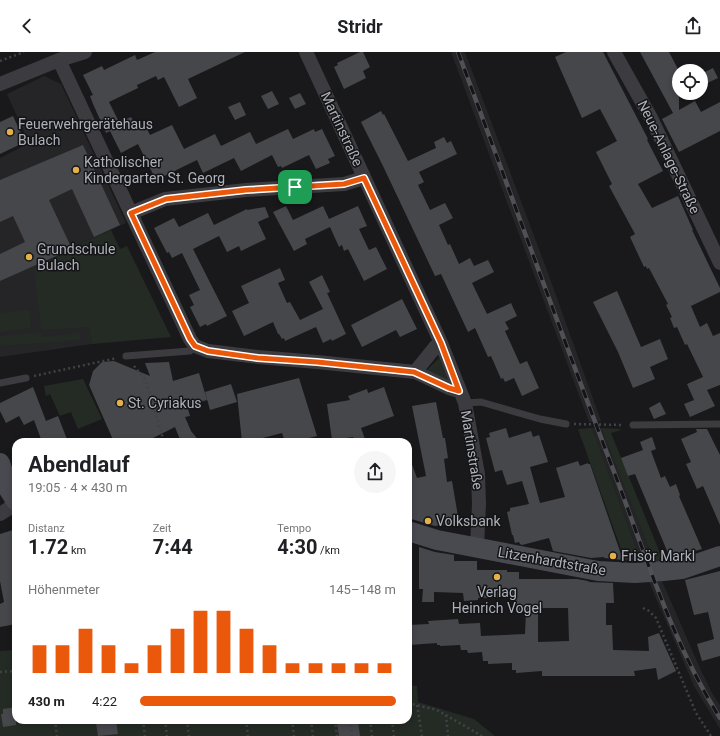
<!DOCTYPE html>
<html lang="de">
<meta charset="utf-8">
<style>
:root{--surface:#fff;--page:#f6f6f6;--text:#202124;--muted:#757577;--accent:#ea580c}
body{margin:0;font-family:Roboto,sans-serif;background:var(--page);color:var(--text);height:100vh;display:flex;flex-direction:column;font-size:15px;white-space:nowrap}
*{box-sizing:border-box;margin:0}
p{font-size:13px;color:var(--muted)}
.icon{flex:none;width:22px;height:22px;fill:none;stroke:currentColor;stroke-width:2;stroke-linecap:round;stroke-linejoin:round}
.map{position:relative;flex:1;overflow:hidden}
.drawer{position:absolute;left:12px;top:386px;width:400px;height:286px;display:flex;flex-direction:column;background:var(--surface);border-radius:12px;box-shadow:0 2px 6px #0003}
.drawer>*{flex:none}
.fabs{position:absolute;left:672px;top:12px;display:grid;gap:8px}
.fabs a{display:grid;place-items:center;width:36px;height:36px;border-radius:50%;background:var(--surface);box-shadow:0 2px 6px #0003;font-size:20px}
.pin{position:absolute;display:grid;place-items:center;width:34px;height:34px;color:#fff;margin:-17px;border-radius:8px;box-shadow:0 2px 6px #0006}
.round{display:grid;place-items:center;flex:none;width:42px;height:42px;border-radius:21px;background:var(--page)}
.head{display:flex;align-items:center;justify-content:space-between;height:68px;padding:0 16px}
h1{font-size:22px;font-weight:700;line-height:30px}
.figures{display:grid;grid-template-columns:repeat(3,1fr);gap:6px;height:68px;padding:4px 16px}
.figures div{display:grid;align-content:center}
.figures b{font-size:20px;font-weight:700}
.figures small{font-size:11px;font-weight:400}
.figures p{font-size:11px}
.chart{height:112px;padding:8px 16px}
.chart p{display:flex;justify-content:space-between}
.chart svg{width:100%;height:72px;margin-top:4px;stroke:var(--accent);stroke-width:6}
ul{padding:0 16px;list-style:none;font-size:13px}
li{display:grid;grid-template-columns:64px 48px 1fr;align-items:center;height:30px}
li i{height:10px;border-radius:5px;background:var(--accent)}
header{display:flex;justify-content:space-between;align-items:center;height:52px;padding:0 16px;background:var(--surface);font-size:18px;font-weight:700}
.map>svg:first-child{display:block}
</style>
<header><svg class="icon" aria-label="back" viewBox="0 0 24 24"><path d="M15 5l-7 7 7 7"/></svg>Stridr<svg class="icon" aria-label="share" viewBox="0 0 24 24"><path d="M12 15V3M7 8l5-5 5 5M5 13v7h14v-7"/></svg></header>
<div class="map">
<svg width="720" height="684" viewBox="0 0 720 684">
<rect width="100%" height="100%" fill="#19191b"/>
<path fill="#252528" d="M451,0H465L548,221L601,369L589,370Z
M44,24L61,32L126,171L81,191L92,292L0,305V106L29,91L7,42Z
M592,376H601L654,509H641Z
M662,529L699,614L712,641L720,653V677L694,634L649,530Z"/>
<path fill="#242b24" d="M111,178L120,197L127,194L171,285L92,292L89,275L41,278L34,216L82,193L81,191Z
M29,258L31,276L0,280V261Z
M41,281L42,285L80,281L81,288L0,294V284Z
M439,306L449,328L447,329L427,319V318Z
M83,327L102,367L78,377L71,360L60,364L50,342L46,344L44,334Z
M592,376L641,509L625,508L578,377Z
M601,376L619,377L621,378L611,381L660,501V507L659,509H654Z
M16,598V668H408V633L417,634L418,650L474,667L495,684H0V599Z"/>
<path fill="#46474b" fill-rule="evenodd" d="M155,0H245L188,27L197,46L179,55L164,25L158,28L156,24L137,33L138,36L109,50L119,70L131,65L136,75L145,73L150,83L172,73L184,97L215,82L221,94L250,80L256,92L288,77L293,87L314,77L315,80L322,77L335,104L328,107L330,111L316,117L309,103L282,116L281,114L278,115L272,103L241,119L234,106L203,121L197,108L156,128L138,92L121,101L110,79L106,81L93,52L90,44L93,43L83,23L102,14L104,18L135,3L137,8Z
M360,0H363L370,15L363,19L366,26L344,37L334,15L338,13L337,11Z
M566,0H603L648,87L647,88L663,119L638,132L652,156L678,144L693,178H692L720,236V240L691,254L700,275L707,271L713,284L720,281V333L707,338L715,354L690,365L684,352L694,348L687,332L703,325L687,292L685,293L677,275L674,276L670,266L672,265L666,253L668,252L649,216L647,217L646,214L644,215L630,185L635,182L609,134L612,132L596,100L617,89L600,57L582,66L555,5Z
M640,0H669L679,19V58L695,49L701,60L720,50V79L679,100L662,67L673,61Z
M713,16L718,26L701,34V22Z
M272,39L279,52L268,57L261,44Z
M300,41L306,52L295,57L289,46Z
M240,50L246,63L235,68L228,55Z
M381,59L383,63L384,62L408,109L436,96L434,90L444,85L447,91L451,89L457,102L419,120L424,130L418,133L430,158L445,151L453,166L439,173L448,193L450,192L459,212L470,206L474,214L488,208L494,220L472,231L487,262L511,251L517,264L505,270L509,277L505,279L520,312L527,309L539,336L522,344L514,326L505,330L503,326L501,327L491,304L488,305L475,276L468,280L441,222L435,224L383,114L361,70Z
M13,64L25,90L0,102V70Z
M83,93L120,173L94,185L72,137L49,148L72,197L0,229V202L25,190L13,164L0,170V128Z
M286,154L293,168L323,154L329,167L358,154L367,174L359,177L369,198L376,195L387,217L364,229L348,197L344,199L342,193L339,195L330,175L305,187L307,192L294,199L273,160Z
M265,155L269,165L258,170L266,187L241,199L239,194L227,200L219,184L193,197L227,264L207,274L206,272L200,275L190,255L194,253L189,243L200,238L182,201L172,206L169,200L167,201L154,176L174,166L179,175L208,161L214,173L247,157V158Z
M280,216L285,228L278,231L287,251L290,250L300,268L323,257L309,230L322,223L330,240L327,241L346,282L332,289L331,287L323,291L316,275L285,289L284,286L282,287L279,282H278L273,270L244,284L232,259L249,251L241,234Z
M617,239L641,295L660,287L668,307L650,315L655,327L633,336L618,300L593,250Z
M402,247L417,277L400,285L396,278L362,295L351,273Z
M114,309L150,324L145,311L169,310L173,329L199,321L207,348L187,354L190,364L185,365L191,379L200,390H181L175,375L145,390H114L89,333L93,319L102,310Z
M299,326L317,384L293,390H285L282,381L255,388V390H242L237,342Z
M231,332L237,350L210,358L205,340Z
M33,335L46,369L58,364L68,390H42L34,368L24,373L19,364L6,371L0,359V351Z
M384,335L394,364L361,376L366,390H355L353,385L332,388L327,352L350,348L348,344L367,337L368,341Z
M436,350L442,381L443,386H445L448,406L444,407L447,430L452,429L459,470L435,474L408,466V405L409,404L417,426L426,424L412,354Z
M660,350L666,362L654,367L649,356Z
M506,376L509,386L531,379L533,385L539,383L548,410L530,415L540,451L565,445L556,416L578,409L580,414L588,411V412H590L623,508L604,506V505L591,506L553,499L549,486L522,493L520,492L519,490L515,491L513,483H512L507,460L510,459V456L529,452L522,429L507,433L502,418L495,420L486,386L490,385L489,381Z
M696,377H707L720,403V473L703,434L697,437L686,412L691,410L681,387L697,380Z
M652,385L656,397L651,399L661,426L665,424L670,435L676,432L680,443L679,444L702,497L670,506L635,422L628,424L621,406L643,398L640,390Z
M16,477V572L0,575V552L4,550L0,529V482Z
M419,495L435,500L454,503V509H477V518H507V520H519V527H577L588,529L589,530L613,531L614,551H606V573H612L613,598L649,599L648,585L659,581L676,619L658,628L656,616L634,619L635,624H542V619L516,621V618H512V611L488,612V609H483L482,600L468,601L467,598H461L460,593L440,594V593H437V591L409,593L408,573L429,572L428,569L458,567L459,572L480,571L481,584L525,582L526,559H516V545L478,546V548L464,549L463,541L434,540V550H422L423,537H419ZM538,556H568L569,589L538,590Z
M720,519V604L702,609L697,592L714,587L708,560L694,563L685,528Z
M16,655V673L3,675L1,662H3V657Z
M104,668H116L118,682L98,684L96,671L105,669Z
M358,669L360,684H339L337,670Z"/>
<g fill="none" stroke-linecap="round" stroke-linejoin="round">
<path stroke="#414247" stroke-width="2.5" stroke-dasharray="2 3" stroke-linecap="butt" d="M0,9L24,0
M134,314L145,327L162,383L163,390
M34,324L117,306
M574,372L623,373
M643,556L649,559L656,566L696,661L711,684
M0,620L16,619
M408,651L437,658L482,684
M417,653L422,684
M446,663L448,684
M55,668L57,684
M143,668L145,684
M165,668L167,684
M187,668L189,684
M246,668L248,684
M292,668L294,684
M311,668L313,684
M335,668L337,684
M350,668L352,684
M370,668L372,684
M392,668L394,684"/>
<path stroke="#3b3b40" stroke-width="7" d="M126,304L190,299L195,294
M0,331L26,326
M465,351L481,350L540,367L566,372
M633,373L720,372"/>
<path stroke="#3b3b40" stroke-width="14" d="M306,0L441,291L465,351L478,422L479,452L477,495
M614,0L651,66L720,211
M59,8L190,287L195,294L208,299L258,305L317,310L415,320L449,336L459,339
M0,32L59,8L85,0
M131,161L165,147L246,138L344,132L364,126
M415,320L436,294L441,291
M0,462L8,457L16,449"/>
<path stroke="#494a50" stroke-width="20" d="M0,411L9,438L16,449
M408,479L437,488L598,519L635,521L663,519L682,517L720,504"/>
<defs>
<path id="rail" d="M458,0C511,142 562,284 616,425C647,507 673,592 720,666"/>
</defs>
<use href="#rail" stroke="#505157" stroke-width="4.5"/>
<use href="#rail" stroke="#141416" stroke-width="3" stroke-dasharray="9" stroke-linecap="butt"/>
</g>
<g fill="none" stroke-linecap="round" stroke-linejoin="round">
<defs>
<path id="route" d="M364,126L441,291L459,339L449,336L414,320L317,310L258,306L208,299L195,294L190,287L131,161L166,147L246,138L344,132Z"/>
</defs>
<use href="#route" stroke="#fff" stroke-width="8"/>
<use href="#route" stroke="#ea580c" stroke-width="5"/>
</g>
<g fill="#e3b049" stroke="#141416" stroke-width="1.5">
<circle cx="10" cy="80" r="4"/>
<circle cx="76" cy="118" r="4"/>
<circle cx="29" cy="205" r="4"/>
<circle cx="120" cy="351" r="4"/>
<circle cx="428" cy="469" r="4"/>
<circle cx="613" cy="504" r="4"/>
<circle cx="497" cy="525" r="4"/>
</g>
<g text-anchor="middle" stroke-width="3" stroke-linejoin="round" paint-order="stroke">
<g font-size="14" fill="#adb1ba" stroke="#141416" text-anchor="start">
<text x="18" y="77">Feuerwehrgerätehaus<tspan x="18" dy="16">Bulach</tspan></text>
<text x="84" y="115">Katholischer<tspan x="84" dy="16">Kindergarten St. Georg</tspan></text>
<text x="37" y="202">Grundschule<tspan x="37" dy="16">Bulach</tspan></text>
<text x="128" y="356">St. Cyriakus</text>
<text x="436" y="474">Volksbank</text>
<text x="621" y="509">Frisör Markl</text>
<text x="497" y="545" text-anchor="middle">Verlag<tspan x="497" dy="16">Heinrich Vogel</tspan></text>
</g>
<g font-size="14" fill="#adb1ba" stroke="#141416">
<text transform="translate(342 77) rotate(65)" y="5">Martinstraße</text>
<text transform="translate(669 105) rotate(64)" y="5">Neue-Anlage-Straße</text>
<text transform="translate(472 398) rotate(81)" y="5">Martinstraße</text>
<text transform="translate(552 509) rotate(10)" y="5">Litzenhardtstraße</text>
</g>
</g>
</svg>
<div class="fabs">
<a><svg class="icon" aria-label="locate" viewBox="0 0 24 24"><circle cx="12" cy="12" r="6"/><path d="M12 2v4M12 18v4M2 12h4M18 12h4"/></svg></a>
</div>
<div class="pin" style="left:295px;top:135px;background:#1e9e55"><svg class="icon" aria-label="arrive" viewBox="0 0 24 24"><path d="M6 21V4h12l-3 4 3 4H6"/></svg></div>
<section class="drawer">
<div class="head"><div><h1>Abendlauf</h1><p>19:05 · 4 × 430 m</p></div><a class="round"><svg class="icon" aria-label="share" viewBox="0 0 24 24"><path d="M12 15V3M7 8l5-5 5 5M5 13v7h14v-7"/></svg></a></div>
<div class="figures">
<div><p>Distanz</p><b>1.72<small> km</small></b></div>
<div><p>Zeit</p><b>7:44</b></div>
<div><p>Tempo</p><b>4:30<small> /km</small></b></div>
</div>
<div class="chart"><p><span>Höhenmeter</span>145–148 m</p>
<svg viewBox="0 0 160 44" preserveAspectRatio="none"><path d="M5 44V27M15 44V27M25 44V17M35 44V27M45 44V38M55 44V27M65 44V17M75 44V6M85 44V6M95 44V17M105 44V27M115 44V38M125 44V38M135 44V38M145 44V38M155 44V38"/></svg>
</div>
<ul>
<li><b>430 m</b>4:22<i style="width:100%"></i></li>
</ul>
</section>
</div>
